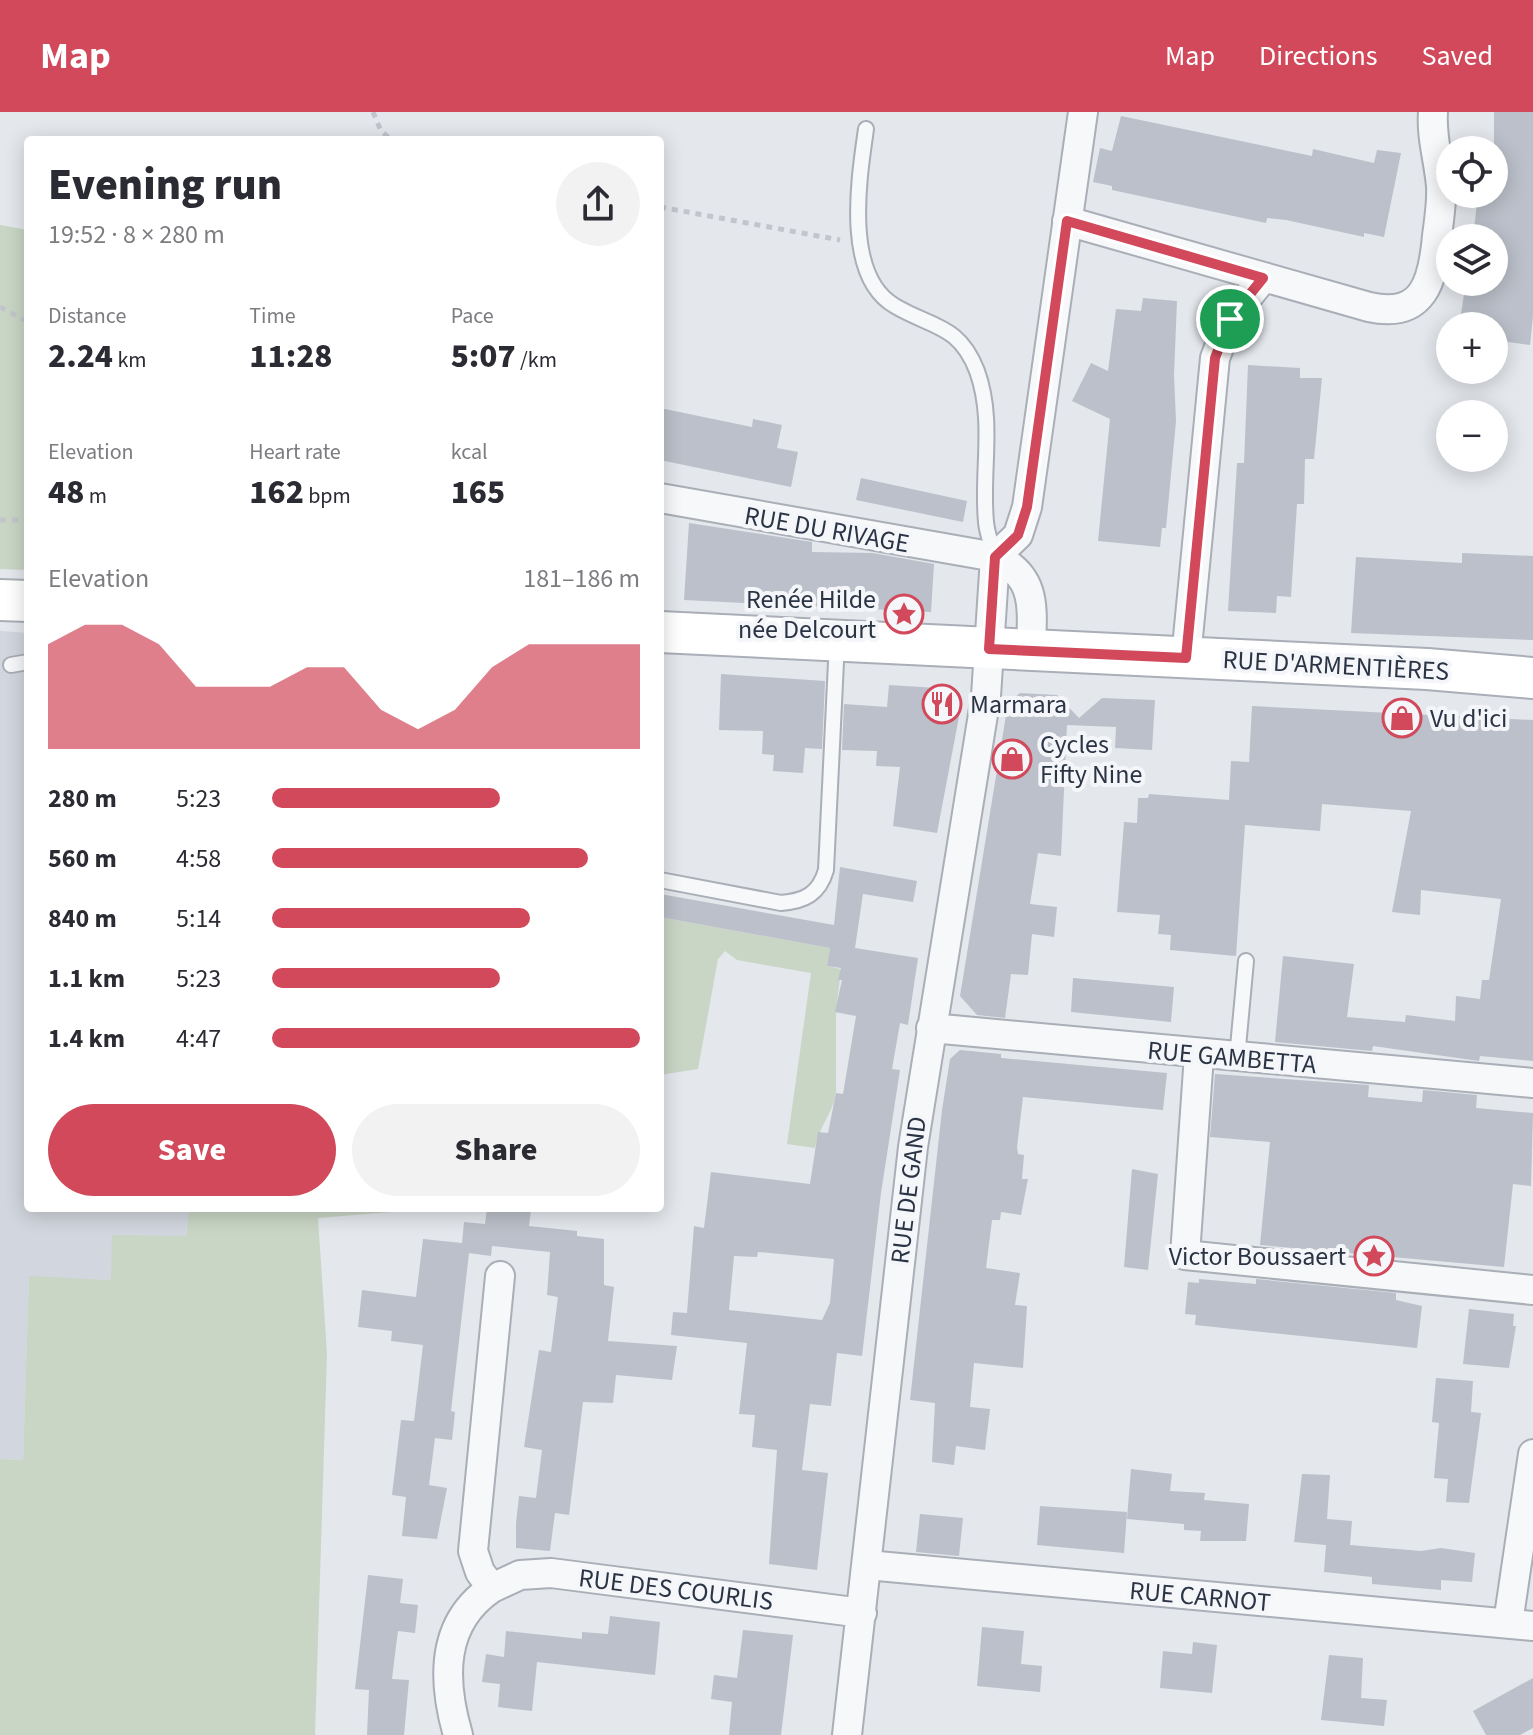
<!DOCTYPE html>
<meta charset="utf-8">
<style>
:root{--surface:#fff;--page:#f2f2f3;--text:#2b2b33;--muted:#7c7c81;--accent:#d1495b}
body{margin:0;font-family:"Source Sans 3",sans-serif;background:var(--page);color:var(--text);height:100vh;display:flex;flex-direction:column;font-size:30px;white-space:nowrap}
*{box-sizing:border-box;margin:0}
p{font-size:26px;color:var(--muted)}
.icon{flex:none;width:44px;height:44px;fill:none;stroke:currentColor;stroke-width:2;stroke-linecap:round;stroke-linejoin:round}
.map{position:relative;flex:1;overflow:hidden}
.panel{position:absolute;left:24px;top:24px;width:640px;height:1076px;display:flex;flex-direction:column;background:var(--surface);border-radius:8px;box-shadow:0 4px 20px #0003}
.panel>*{flex:none}
.tools{position:absolute;left:1436px;top:24px;display:grid;gap:16px}
.tools a{display:grid;place-items:center;width:72px;height:72px;border-radius:50%;background:var(--surface);box-shadow:0 4px 20px #0003;font-size:40px}
.pin{position:absolute;display:grid;place-items:center;width:68px;height:68px;color:#fff;margin:-34px;border:4px solid #fff;border-radius:50%;box-shadow:0 2px 8px #0007}
.round{display:grid;place-items:center;flex:none;width:84px;height:84px;border-radius:42px;background:var(--page)}
.head{display:flex;align-items:center;justify-content:space-between;height:136px;padding:0 24px}
h1{font-size:44px;font-weight:800;line-height:60px}
.metrics{display:grid;grid-template-columns:repeat(3,1fr);gap:12px;height:136px;padding:8px 24px}
.metrics div{display:grid;align-content:center}
.metrics b{font-size:34px;font-weight:800}
.metrics small{font-size:22px;font-weight:400}
.metrics p{font-size:22px}
.chart{height:224px;padding:16px 24px}
.chart p{display:flex;justify-content:space-between}
.chart svg{width:100%;height:144px;margin-top:8px;fill:var(--accent);opacity:.7}
.button{display:flex;gap:16px;margin-top:auto;padding:16px 24px}
.button a{flex:1;height:92px;border-radius:48px;background:var(--accent);color:#fff;font-size:32px;font-weight:800;line-height:92px;text-align:center}
.button a+a{background:var(--page);color:var(--text)}
ul{padding:0 24px;list-style:none;font-size:26px}
li{display:grid;grid-template-columns:128px 96px 1fr;align-items:center;height:60px}
li i{height:20px;border-radius:10px;background:var(--accent)}
header{display:flex;align-items:center;gap:48px;box-sizing:border-box;height:112px;padding:0 40px;background:var(--accent);color:#fff}
header strong{font-size:38px}
nav{display:flex;gap:44px;margin-inline-start:auto;font-size:28px}
.map>svg:first-child{display:block}
</style>
<header>
<strong>Map</strong>
<nav><a>Map</a><a>Directions</a><a>Saved</a></nav>
</header>
<div class="map">
<svg width="1533" height="1623" viewBox="0 0 1533 1623">
<rect width="100%" height="100%" fill="#e4e7ec"/>
<path fill="#d2d6de" d="M0,519L28,521V1096H189L186,1124L112,1168L29,1165L23,1348L0,1347Z"/>
<path fill="#c9d6c5" d="M0,113L28,118V458L0,457Z
M660,805L830,836L827,854L841,857L836,900V981C833,1001 818,1016 815,1036L787,1032L811,861L737,848L725,839L718,847L698,957L660,963Z
M189,1096H441L318,1106L327,1242L315,1623H0V1347L23,1348L29,1164L111,1168L112,1123L186,1124Z"/>
<path fill="#bbc0ca" fill-rule="evenodd" d="M1494,0H1533V204L1530,233L1494,228V214H1459L1466,170H1494V126H1473L1478,82H1494Z
M1121,4L1312,44L1313,37L1374,51L1377,38L1401,41L1384,125L1364,121V125L1286,108L1267,106L1266,111L1112,78V74L1093,70L1100,36L1112,39Z
M1143,186L1177,189L1174,263L1176,309L1166,416H1162L1160,435L1098,429L1110,307L1072,289L1091,251L1108,259L1116,197L1141,199Z
M1248,253L1300,256V266H1322L1314,347H1305L1304,392H1297L1291,485L1277,484L1276,501L1228,499L1237,351H1244Z
M660,296L752,315L753,307L782,313L777,336L798,340L791,375L660,348Z
M861,366L967,389L963,410L856,388Z
M689,411L812,430V440L873,441L934,452L931,500L684,488Z
M1462,441L1533,444V528L1351,521L1356,445L1462,451Z
M721,562L825,569L822,637L805,636L803,661L773,659L774,643L762,642L763,619L719,618Z
M889,573L953,577L962,589L937,721L893,714L900,655L876,654L877,639L842,638L844,592L887,595Z
M1020,581L1057,583L1079,606L1102,586L1155,588L1152,638L1115,636L1116,615L1067,613L1061,744L1038,741L1030,792L1057,795L1054,825L1032,822L1028,863L1011,862L1005,906L977,903L960,884L1008,591Z
M1252,594L1533,608V949L1480,944L1479,949L1373,934L1372,939L1275,930L1283,844L1354,852L1347,905L1405,910L1406,903L1455,909L1456,884L1480,887L1482,868H1489L1501,787L1421,778L1420,803L1392,800L1411,699L1322,692L1320,719L1245,713L1236,844L1170,838L1171,823L1158,822L1160,803L1117,800L1124,710L1137,711L1138,686H1148L1149,682L1229,688L1231,649L1249,650Z
M840,755L917,769L913,790L863,782L855,836L918,846L908,913L900,911L892,957L900,958L881,1081L862,1244L837,1241L831,1294L810,1292L802,1358L828,1361L817,1458L769,1452L777,1338L752,1335L755,1303L739,1302L747,1231L671,1223L673,1200L687,1201L694,1114L704,1116L711,1060L810,1072L818,1020L828,1021L836,981L843,982L856,904L835,900L842,868H838L841,856L827,854L830,836L660,805V782L834,813ZM758,1140L834,1147L830,1191L822,1208L729,1198L734,1144L757,1145Z
M1073,866L1174,875L1171,910L1071,900Z
M960,938L1001,942V946L1167,961L1163,998L1023,985L1017,1035L1018,1042L1024,1043L1022,1067H1028L1021,1103L1001,1100L1000,1108H992L986,1156L1020,1161L1015,1193L1027,1194L1023,1256L974,1251L970,1295L990,1297L985,1338L956,1334L954,1353L932,1350L935,1291L910,1288L942,998L950,947Z
M1215,962L1369,973L1368,985L1422,990L1423,978L1477,983L1476,996L1533,1001L1531,1074L1513,1072L1504,1155L1260,1133L1270,1030L1210,1025Z
M1132,1057L1158,1062L1148,1158L1124,1155Z
M487,1096L531,1098L529,1114L577,1119V1124L604,1127V1173L614,1175L608,1229L677,1234L672,1268L616,1263L613,1291L583,1290L569,1403L555,1401L550,1439L516,1436V1411L519,1384L536,1386L542,1338L524,1335L539,1238L551,1240L558,1185L547,1183L550,1140L492,1134L491,1144L469,1141L451,1299L455,1300L452,1328L435,1326L429,1373L447,1376L437,1427L402,1424L406,1385L392,1383L401,1308L414,1309L423,1233L391,1229L392,1219L358,1215L362,1178L416,1185L423,1127L462,1131L464,1110L485,1112Z
M1199,1167L1256,1172V1167L1396,1181V1188L1422,1194L1417,1236L1195,1213L1196,1203L1185,1202L1188,1170L1199,1171Z
M1469,1197L1514,1202L1513,1214H1516L1509,1256L1463,1252Z
M1436,1266L1473,1269L1471,1300L1481,1301L1469,1391L1446,1390L1448,1367L1434,1366L1439,1311L1432,1310Z
M1131,1357L1172,1362L1170,1379L1205,1381L1204,1388L1249,1392L1246,1429H1200L1201,1419L1184,1418V1412L1127,1407Z
M1302,1362L1330,1363L1327,1407L1352,1409L1350,1433L1421,1439L1441,1436L1475,1441L1472,1470L1441,1468V1478L1372,1472V1465L1324,1460L1326,1433L1294,1430Z
M1040,1394L1127,1400L1124,1441L1037,1433Z
M920,1402L963,1406L959,1444L916,1440Z
M368,1463L403,1467L400,1491L418,1493L415,1521L398,1519L395,1542L392,1567L409,1568L404,1623H367L369,1578L355,1577Z
M610,1504L660,1510L655,1563L537,1550L532,1599L498,1595L500,1572L482,1570L486,1542L504,1545L506,1519L582,1527V1520L608,1522Z
M982,1515L1024,1519L1021,1552L1042,1554L1040,1580L977,1574Z
M743,1518L793,1523L781,1623H729L732,1590L711,1587L714,1563L737,1566Z
M1193,1530L1217,1533L1212,1581L1160,1576L1163,1539L1192,1542Z
M1329,1543L1363,1546L1361,1586L1387,1588L1384,1614L1321,1608Z
M1533,1566V1616L1520,1623H1486L1473,1599Z"/>
<g fill="none" stroke-linecap="round" stroke-linejoin="round">
<defs>
<path id="lane" d="M866,17C859,66 843,164 895,194C932,216 959,212 977,259C995,309 981,359 986,410C987,422 992,434 995,445
M11,553L28,550
M660,768L781,791C805,789 819,782 826,758L837,529
M1237,946L1246,849"/>
<path id="street" d="M1067,109L1369,195C1424,207 1433,169 1437,124C1439,108 1442,91 1441,74C1439,49 1431,26 1433,0
M660,386L995,445C1038,465 1032,497 1031,538
M995,445L1018,423L1027,395L1083,0
M1186,546L1215,246L1230,207L1263,166
M931,916L1533,971
M1199,943L1185,1143L1533,1178
M500,1164L473,1439L480,1460L492,1476L520,1463L551,1461L862,1501
M867,1453L1533,1514
M1508,1511L1533,1342
M458,1623C442,1568 440,1511 492,1476
M847,1623L913,1035L986,584L995,445"/>
<path id="secondary" d="M0,488L28,489
M660,520L1427,557L1533,566"/>
</defs>
<use href="#lane" stroke="#a9aeb7" stroke-width="18"/>
<use href="#street" stroke="#a9aeb7" stroke-width="32"/>
<use href="#secondary" stroke="#a9aeb7" stroke-width="44"/>
<path stroke="#c2c5cb" stroke-width="5" stroke-dasharray="6 6" stroke-linecap="butt" d="M373,0L381,19L392,28
M660,95L840,128
M0,195L28,210
M0,408H28"/>
<use href="#lane" stroke="#f7f8fa" stroke-width="14"/>
<use href="#street" stroke="#f7f8fa" stroke-width="28"/>
<use href="#secondary" stroke="#fff" stroke-width="40"/>
</g>
<g fill="none" stroke-linecap="round" stroke-linejoin="round">
<defs>
<path id="route" d="M1067,109L1263,166L1230,207L1215,246L1186,546L989,537L995,445L1018,423L1027,395Z"/>
</defs>
<use href="#route" stroke="#fff" stroke-width="16"/>
<use href="#route" stroke="#d1495b" stroke-width="10"/>
</g>
<defs>
<symbol id="sight-ring" viewBox="-11 -11 22 22"><circle r="9.5" fill="#f4f6f9" stroke="#d1495b" stroke-width="1.5"/><path d="M0-6L1.8-2.2L6-1.7L2.9 1.2L3.7 5.4L0 3.3L-3.7 5.4L-2.9 1.2L-6-1.7L-1.8-2.2Z" fill="#d1495b"/></symbol>
<symbol id="restaurant-ring" viewBox="-11 -11 22 22"><circle r="9.5" fill="#f4f6f9" stroke="#d1495b" stroke-width="1.5"/><path d="M-5-6h1v4h1v-4h1v4h1v-4h1v5L-1.5 .5V6h-2V.5L-5-1ZM5-6V6H3V1.5H1.5Q1.5-4 5-6Z" fill="#d1495b"/></symbol>
<symbol id="shop-ring" viewBox="-11 -11 22 22"><circle r="9.5" fill="#f4f6f9" stroke="#d1495b" stroke-width="1.5"/><path d="M-5-2.5h2.3a2.7 3.5 0 0 1 5.4 0H5L5.5 6h-11ZM-1.5-2.5h3a1.5 2.3 0 0 0-3 0Z" fill="#d1495b"/></symbol>
</defs>
<g fill-rule="evenodd">
<use href="#sight-ring" x="882" y="480" width="44" height="44"/>
<use href="#restaurant-ring" x="920" y="570" width="44" height="44"/>
<use href="#shop-ring" x="1380" y="584" width="44" height="44"/>
<use href="#shop-ring" x="990" y="625" width="44" height="44"/>
<use href="#sight-ring" x="1352" y="1122" width="44" height="44"/>
</g>
<g text-anchor="middle" stroke-width="8" stroke-linejoin="round" paint-order="stroke">
<g font-size="26" fill="#2b3445" stroke="#f4f6f9">
<text transform="translate(827 417) rotate(10)" y="9">RUE DU RIVAGE</text>
<text transform="translate(1336 553) rotate(3)" y="9">RUE D'ARMENTIÈRES</text>
<text transform="translate(1232 945) rotate(5)" y="9">RUE GAMBETTA</text>
<text transform="translate(908 1078) rotate(-83)" y="9">RUE DE GAND</text>
<text transform="translate(676 1477) rotate(7)" y="9">RUE DES COURLIS</text>
<text transform="translate(1200 1484) rotate(5)" y="9">RUE CARNOT</text>
</g>
<g font-size="26" fill="#2b3445" stroke="#f4f6f9" text-anchor="start">
<text x="876" y="496" text-anchor="end">Renée Hilde<tspan x="876" dy="30">née Delcourt</tspan></text>
<text x="970" y="601">Marmara</text>
<text x="1430" y="615">Vu d'ici</text>
<text x="1040" y="641">Cycles<tspan x="1040" dy="30">Fifty Nine</tspan></text>
<text x="1346" y="1153" text-anchor="end">Victor Boussaert</text>
</g>
</g>
</svg>
<div class="tools">
<a><svg class="icon" aria-label="locate" viewBox="0 0 24 24"><circle cx="12" cy="12" r="6"/><path d="M12 2v4M12 18v4M2 12h4M18 12h4"/></svg></a>
<a><svg class="icon" aria-label="layers" viewBox="0 0 24 24"><path d="M12 4l9 5-9 5-9-5zM3 14l9 5 9-5"/></svg></a>
<a>+</a>
<a>−</a>
</div>
<div class="pin" style="left:1230px;top:207px;background:#1e9e55"><svg class="icon" aria-label="arrive" viewBox="0 0 24 24"><path d="M6 21V4h12l-3 4 3 4H6"/></svg></div>
<section class="panel">
<div class="head"><div><h1>Evening run</h1><p>19:52 · 8 × 280 m</p></div><a class="round"><svg class="icon" aria-label="share" viewBox="0 0 24 24"><path d="M12 15V3M7 8l5-5 5 5M5 13v7h14v-7"/></svg></a></div>
<div class="metrics">
<div><p>Distance</p><b>2.24<small> km</small></b></div>
<div><p>Time</p><b>11:28</b></div>
<div><p>Pace</p><b>5:07<small> /km</small></b></div>
</div>
<div class="metrics">
<div><p>Elevation</p><b>48<small> m</small></b></div>
<div><p>Heart rate</p><b>162<small> bpm</small></b></div>
<div><p>kcal</p><b>165</b></div>
</div>
<div class="chart"><p><span>Elevation</span>181–186 m</p>
<svg viewBox="0 0 160 44" preserveAspectRatio="none"><path d="M0 44V12L10 6L20 6L30 12L40 25L50 25L60 25L70 19L80 19L90 32L100 38L110 32L120 19L130 12L140 12L150 12L160 12V44z"/></svg>
</div>
<ul>
<li><b>280 m</b>5:23<i style="width:62%"></i></li>
<li><b>560 m</b>4:58<i style="width:86%"></i></li>
<li><b>840 m</b>5:14<i style="width:70%"></i></li>
<li><b>1.1 km</b>5:23<i style="width:62%"></i></li>
<li><b>1.4 km</b>4:47<i style="width:100%"></i></li>
</ul>
<div class="button"><a>Save</a><a>Share</a></div>
</section>
</div>
